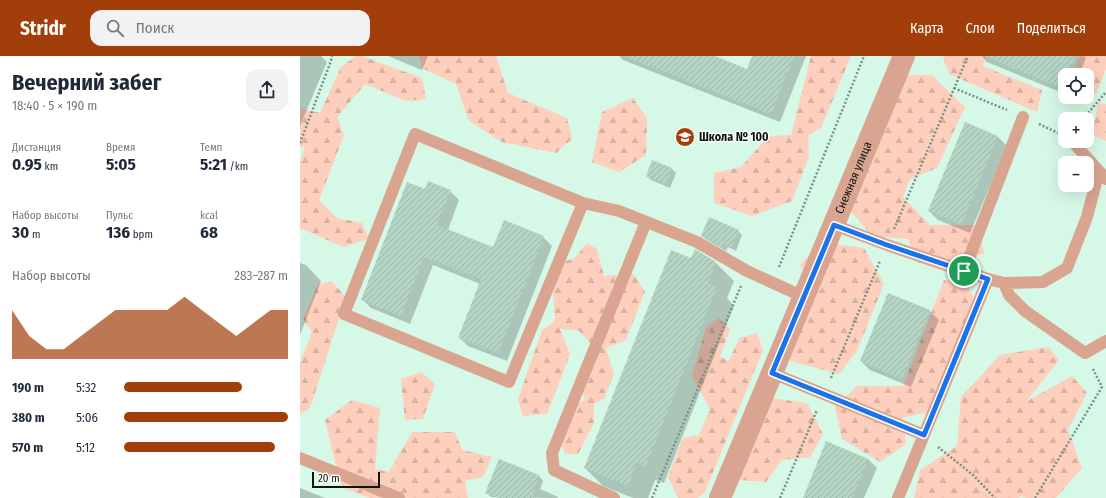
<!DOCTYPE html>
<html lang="ru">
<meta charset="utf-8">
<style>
:root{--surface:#fff;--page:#f2f2f3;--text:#1f2937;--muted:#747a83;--accent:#a23e0a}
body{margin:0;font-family:"Fira Sans Condensed",sans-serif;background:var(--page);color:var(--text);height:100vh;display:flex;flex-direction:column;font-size:15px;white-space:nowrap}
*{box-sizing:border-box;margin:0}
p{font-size:13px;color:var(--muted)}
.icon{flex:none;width:22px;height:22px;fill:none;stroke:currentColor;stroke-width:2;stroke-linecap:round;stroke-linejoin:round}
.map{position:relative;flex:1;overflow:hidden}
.details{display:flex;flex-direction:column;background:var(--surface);width:300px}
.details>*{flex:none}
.controls{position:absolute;left:758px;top:12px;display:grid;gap:8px}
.controls a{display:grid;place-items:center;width:36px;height:36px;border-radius:8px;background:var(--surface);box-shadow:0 4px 16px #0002;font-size:20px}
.scale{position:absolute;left:12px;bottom:10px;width:68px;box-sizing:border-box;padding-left:4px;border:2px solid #09150f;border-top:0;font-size:11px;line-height:14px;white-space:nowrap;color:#09150f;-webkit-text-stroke:3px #fff;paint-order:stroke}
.pin{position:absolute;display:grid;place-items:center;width:34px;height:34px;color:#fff;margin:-17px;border:2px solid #fff;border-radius:50%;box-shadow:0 1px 4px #0007}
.round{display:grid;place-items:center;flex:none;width:42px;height:42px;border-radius:12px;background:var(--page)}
.summary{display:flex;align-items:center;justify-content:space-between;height:68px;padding:0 12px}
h1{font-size:22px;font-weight:700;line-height:30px}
.figures{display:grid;grid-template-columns:repeat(3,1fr);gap:6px;height:68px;padding:4px 12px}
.figures div{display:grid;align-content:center}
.figures b{font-size:17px;font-weight:700}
.figures small{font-size:11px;font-weight:400}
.figures p{font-size:11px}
.chart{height:112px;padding:8px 12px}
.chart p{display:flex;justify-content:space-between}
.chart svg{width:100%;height:72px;margin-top:4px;fill:var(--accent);opacity:.7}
ul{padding:0 12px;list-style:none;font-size:13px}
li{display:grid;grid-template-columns:64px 48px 1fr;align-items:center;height:30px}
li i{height:10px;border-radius:5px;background:var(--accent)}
header{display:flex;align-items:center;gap:24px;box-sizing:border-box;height:56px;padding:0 20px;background:var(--accent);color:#fff}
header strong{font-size:19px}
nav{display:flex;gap:22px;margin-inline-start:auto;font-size:14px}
.search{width:280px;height:36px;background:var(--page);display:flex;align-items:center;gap:10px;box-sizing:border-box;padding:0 14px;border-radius:12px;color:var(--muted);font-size:15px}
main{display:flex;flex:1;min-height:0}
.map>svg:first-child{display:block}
</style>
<header>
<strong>Stridr</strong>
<div class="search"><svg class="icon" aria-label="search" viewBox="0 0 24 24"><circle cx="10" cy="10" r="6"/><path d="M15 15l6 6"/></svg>Поиск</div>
<nav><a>Карта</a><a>Слои</a><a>Поделиться</a></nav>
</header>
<main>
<section class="details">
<div class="summary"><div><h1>Вечерний забег</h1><p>18:40 · 5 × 190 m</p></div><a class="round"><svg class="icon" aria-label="share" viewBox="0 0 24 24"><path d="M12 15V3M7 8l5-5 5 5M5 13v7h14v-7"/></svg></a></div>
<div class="figures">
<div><p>Дистанция</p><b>0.95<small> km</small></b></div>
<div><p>Время</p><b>5:05</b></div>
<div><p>Темп</p><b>5:21<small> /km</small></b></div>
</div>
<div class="figures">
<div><p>Набор высоты</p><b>30<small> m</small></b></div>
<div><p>Пульс</p><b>136<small> bpm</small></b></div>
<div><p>kcal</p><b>68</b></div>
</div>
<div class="chart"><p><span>Набор высоты</span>283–287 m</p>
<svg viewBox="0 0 160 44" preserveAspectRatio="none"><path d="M0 44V14L10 30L20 38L30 38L40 30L50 22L60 14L70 14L80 14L90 14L100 6L110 14L120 22L130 30L140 22L150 14L160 14V44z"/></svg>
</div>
<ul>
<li><b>190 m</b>5:32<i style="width:72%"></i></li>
<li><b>380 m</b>5:06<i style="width:100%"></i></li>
<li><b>570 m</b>5:12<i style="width:92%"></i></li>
</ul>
</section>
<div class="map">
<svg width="806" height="442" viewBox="0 0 806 442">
<defs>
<pattern id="forest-firs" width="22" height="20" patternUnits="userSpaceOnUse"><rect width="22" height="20" fill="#fecfbc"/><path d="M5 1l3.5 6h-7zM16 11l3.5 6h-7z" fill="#d8b1a0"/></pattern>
<pattern id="building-hatch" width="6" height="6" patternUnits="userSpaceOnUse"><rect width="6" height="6" fill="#b4d5c4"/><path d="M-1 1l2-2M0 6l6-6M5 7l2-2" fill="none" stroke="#99b6a7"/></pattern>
</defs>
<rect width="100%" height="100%" fill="#d6f8e7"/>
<path fill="url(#forest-firs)" d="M56,0H61L122,22L126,43L106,45L65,28L37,61L44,79L19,144L37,162L62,167L69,183L43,191L0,172V106L5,90L0,91V52L20,57L41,11Z
M119,0H196L208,37L267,62L272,83L256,97L202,86L169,65L156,28L122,12Z
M511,0H551L521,72L508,80L509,101L492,145L452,160L414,147V117L441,111L469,80L491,79Z
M643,0H686L683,10L742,34L737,56L649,18Z
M780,0H806V13L796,38L787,39V19H771Z
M591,19H632L665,51L637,112L610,123L603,141L630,169H678L684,197L646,216L617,206L608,183L572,180L548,152Z
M333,42L347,62L346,99L319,116L292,106L302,56Z
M798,47L806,48V85L792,78Z
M521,186L564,192L584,228L557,295L539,318L491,305L478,284L517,234L500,209Z
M287,187L297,193L304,220L333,218L345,235L326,284L306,292L314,318L304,343L294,348V367L278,398H265L257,377L267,352L285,344L279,323L292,289L279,275L260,273L270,298L247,358L223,360L218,343L242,274L255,265L251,207L274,203Z
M644,224L665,225L674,242L628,356L603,362L606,388L580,406L542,383L535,351L557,330H603Z
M32,226L46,241L10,352L0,358V307L12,276L3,263L18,228Z
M419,262L430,273L420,301L429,305L439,282L457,277L463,294L405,436L398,442H378L368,421L383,382L399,379L410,353L392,320L406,271Z
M748,291L759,304L727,345L772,320L787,337L768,374L782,412L756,442H726L720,440L719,442H614L620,414L657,390L661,341L700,299Z
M121,316L135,328L123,363L105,364L101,323Z
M457,340L507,347L523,378L510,401L482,404L466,426L437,424Z
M52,344L80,352L75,413L89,416L112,376H155L162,394L192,401L183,421L165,425L168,442H69L41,431L25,364Z"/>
<path fill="#0003" d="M0,0H21L27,6L0,70Z
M88,0H128L122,14Z
M319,0H412L448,14L453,0H506L480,66L323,4Z
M682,0H784L786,2L779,19H765V38L687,6Z
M665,67L698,81L707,90L670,177L638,164L629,155Z
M353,105L372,113L376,117L370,132L351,124L347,120Z
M126,135H150L159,144L148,174L194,193L243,181L252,190L207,305L168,290L159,281L180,228L133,209L110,268L71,252L62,243Z
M438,175L442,179L436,195L428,191L426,195L407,184L402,179Z
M392,203L416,207L434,225L427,242L434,250L364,427L355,424L348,442H333L303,430L285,412Z
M0,207L6,209L21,225L0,279Z
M589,238L630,255L639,264L611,331L570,314L561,305Z
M527,387L568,403L577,412L564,442H504Z
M199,405L239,420L243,425L240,433L256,440L259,442L191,441L187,437Z
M0,432L25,442H0Z"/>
<path fill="url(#building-hatch)" d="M327,0H415L447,13L452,0H494L471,58L327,1Z
M685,0H775L767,19H765V23L761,32Z
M665,66L698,80L661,169L628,155Z
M352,104L372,112L366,128L346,120Z
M128,125L151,134L137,169L193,191L204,164L244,180L198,297L158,282L181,223L124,201L101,260L61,244L107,126L125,133Z
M409,161L439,174L431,191L424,188L422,192L401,180Z
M395,193L416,206L408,227L417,231L346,410L337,406L328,430L284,412L371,194L391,202Z
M588,237L630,254L602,323L560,305Z
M526,385L568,403L552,442H503Z
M199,403L239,419L231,442H199L185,437Z"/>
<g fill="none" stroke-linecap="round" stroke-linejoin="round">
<path stroke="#799185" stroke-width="2.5" stroke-dasharray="2 2" stroke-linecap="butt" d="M654,32L707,54
M783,63L806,36
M739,68L758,77
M0,87L31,5L32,0
M594,173L668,0
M479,211L564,0
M531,322L580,205
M638,391L673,419L695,442
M352,442L441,230
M480,442L517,354
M735,442L802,331L793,313"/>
<path stroke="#d9a591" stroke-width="12" d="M772,85L806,123
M283,147L209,326L44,258L115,78L283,147L319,155L397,186L447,215L504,241
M534,169L587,189L688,223L704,227L743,226L767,212L787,161L799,115
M664,215L723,61
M704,227L709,239L725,255L785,297L806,285
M472,317L624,379
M0,402L99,442
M314,442L254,414L252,397L346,166
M598,442L688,223"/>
<path stroke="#d9a591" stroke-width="22" id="s1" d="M420,442L604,0"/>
</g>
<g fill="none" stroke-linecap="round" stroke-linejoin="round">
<defs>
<path id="route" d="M534,169L587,189L688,223L624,379L472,317Z"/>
</defs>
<use href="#route" stroke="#fff" stroke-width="8"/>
<use href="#route" stroke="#1a73e8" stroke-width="5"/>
</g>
<defs>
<symbol id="school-disc" viewBox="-11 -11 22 22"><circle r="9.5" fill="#a23e0a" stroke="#fff"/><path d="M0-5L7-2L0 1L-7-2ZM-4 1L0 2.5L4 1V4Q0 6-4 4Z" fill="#fff"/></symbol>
</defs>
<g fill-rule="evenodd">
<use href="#school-disc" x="374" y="70" width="22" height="22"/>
</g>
<g text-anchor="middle" stroke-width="3" stroke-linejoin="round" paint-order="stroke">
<g font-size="12" font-weight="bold" fill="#09150f" stroke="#fff" text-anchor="start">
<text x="399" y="85">Школа № 100</text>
</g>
<g font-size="12" fill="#09150f" stroke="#fff">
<text dy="4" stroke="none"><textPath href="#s1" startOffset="347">Снежная улица</textPath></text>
</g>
</g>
</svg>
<div class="controls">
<a><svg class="icon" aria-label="locate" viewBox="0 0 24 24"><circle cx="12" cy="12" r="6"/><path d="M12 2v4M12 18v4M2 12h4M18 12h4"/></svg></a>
<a>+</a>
<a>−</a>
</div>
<div class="scale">20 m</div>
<div class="pin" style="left:664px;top:215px;background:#1e9e55"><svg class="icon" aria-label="arrive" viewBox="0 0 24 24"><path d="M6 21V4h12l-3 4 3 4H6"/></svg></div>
</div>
</main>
